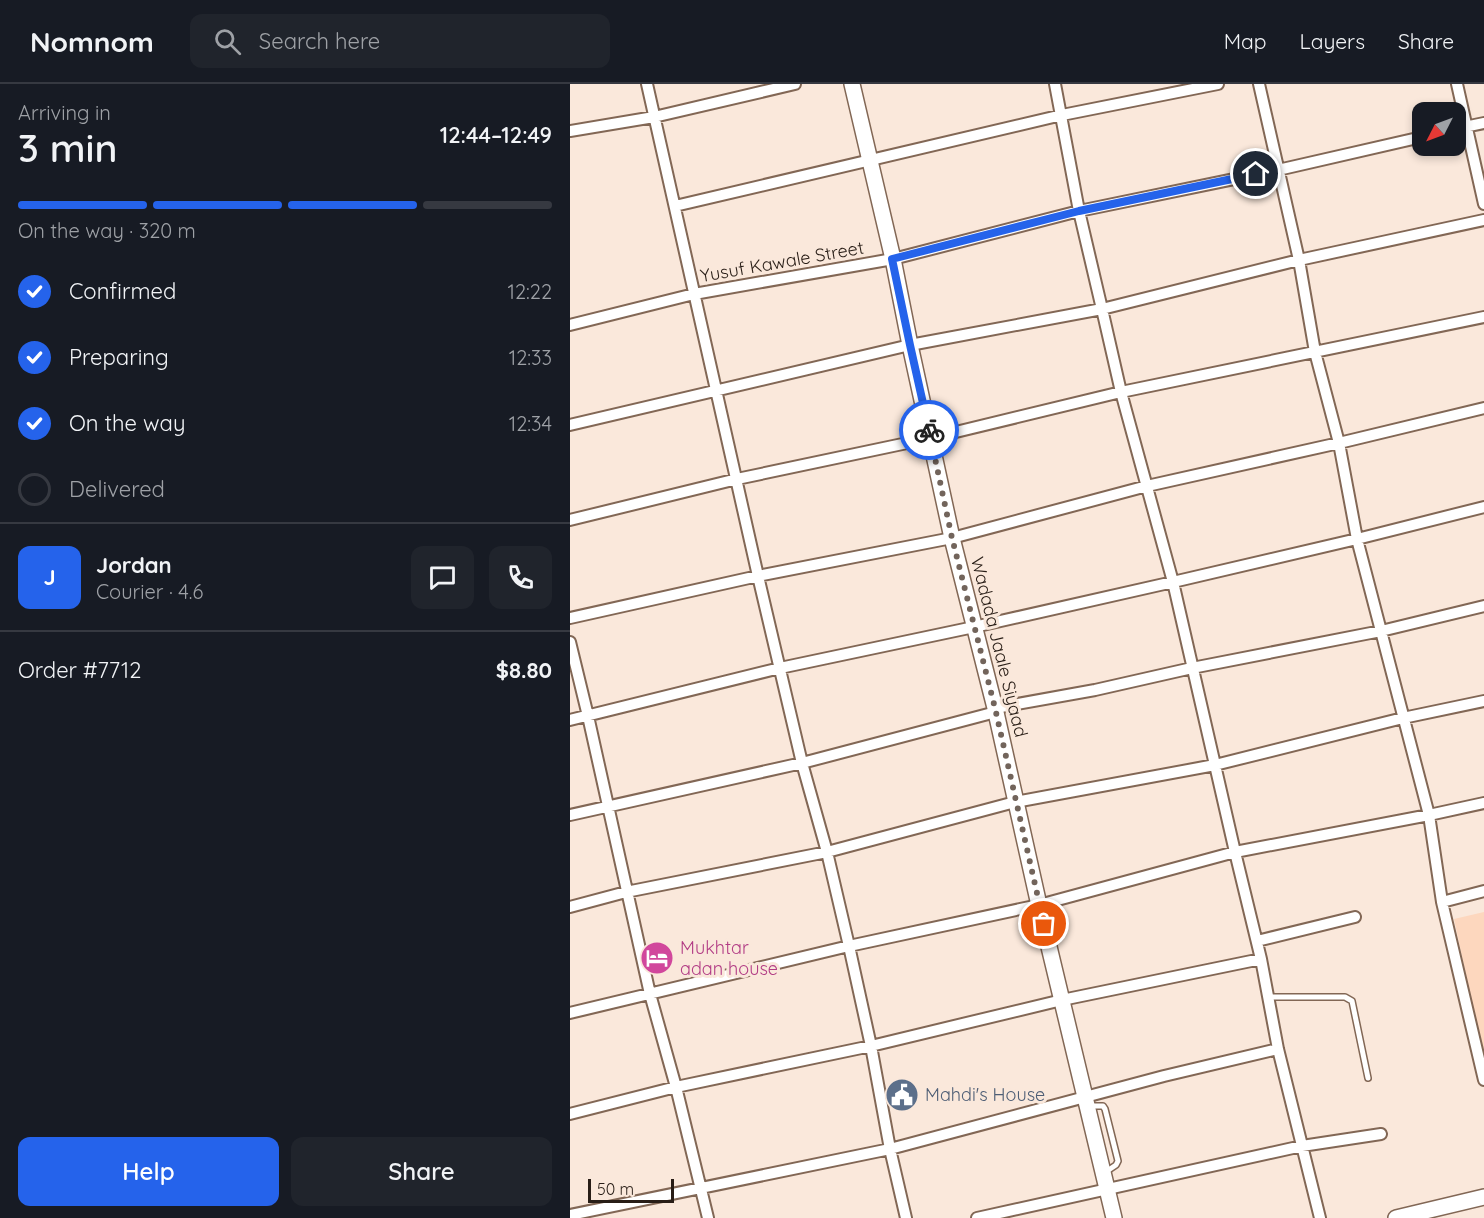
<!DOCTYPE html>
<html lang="en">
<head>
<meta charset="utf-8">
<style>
	body { margin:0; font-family:Quicksand,sans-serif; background:#20242c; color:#f1f3f6; height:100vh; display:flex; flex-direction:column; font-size:22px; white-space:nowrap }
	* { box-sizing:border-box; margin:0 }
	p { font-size:20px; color:#9ea1a6 }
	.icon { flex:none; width:33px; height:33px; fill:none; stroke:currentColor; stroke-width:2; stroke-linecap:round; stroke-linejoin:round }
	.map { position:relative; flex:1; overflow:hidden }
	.side { display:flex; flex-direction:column; background:#171b24; width:570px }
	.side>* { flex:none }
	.needle { width:39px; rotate:228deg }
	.buttons { position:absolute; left:842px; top:18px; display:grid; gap:12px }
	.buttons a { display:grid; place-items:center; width:54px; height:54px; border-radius:12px; background:#171b24; box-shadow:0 3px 9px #0003; font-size:30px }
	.scale { position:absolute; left:18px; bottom:15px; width:86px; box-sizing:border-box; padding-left:6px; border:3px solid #281d16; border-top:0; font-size:16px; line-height:21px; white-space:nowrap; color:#281d16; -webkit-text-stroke:4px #fae8db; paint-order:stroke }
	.pin { position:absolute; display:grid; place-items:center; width:51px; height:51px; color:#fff; margin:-26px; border:3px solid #fff; border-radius:50%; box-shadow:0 2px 6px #0007 }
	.courier { position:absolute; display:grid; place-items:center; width:60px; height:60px; margin:-30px; border:4px solid #2563eb; border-radius:50%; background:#fff; color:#222; box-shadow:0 2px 8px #0007 }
	.overview em { font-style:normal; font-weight:600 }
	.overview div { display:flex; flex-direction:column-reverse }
	.overview { display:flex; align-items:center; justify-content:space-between; height:102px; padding:0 18px }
	h1 { font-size:39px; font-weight:600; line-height:45px }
	.bar { display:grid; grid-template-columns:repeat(4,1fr); gap:9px 6px; align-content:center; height:72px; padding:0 18px }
	.bar i { height:8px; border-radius:4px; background:#363941 }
	.bar .current { background:#2563eb }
	.bar p { grid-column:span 4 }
	.line { display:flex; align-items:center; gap:15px; padding:0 18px; border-top:2px solid #363941 }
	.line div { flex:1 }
	.round { display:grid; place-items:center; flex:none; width:63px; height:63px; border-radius:12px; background:#20242c }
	ol { padding:0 18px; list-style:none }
	li { display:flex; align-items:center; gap:18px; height:66px }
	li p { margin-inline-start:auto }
	li .icon { padding:6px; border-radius:50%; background:#2563eb; color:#fff; stroke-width:4 }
	li:last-child { color:#9ea1a6 }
	li i { width:33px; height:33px; border:3px solid #363941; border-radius:50% }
	.action { display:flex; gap:12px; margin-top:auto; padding:12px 18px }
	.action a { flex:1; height:69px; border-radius:12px; background:#2563eb; color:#fff; font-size:24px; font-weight:600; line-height:69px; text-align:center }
	.action a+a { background:#20242c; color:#f1f3f6 }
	header { display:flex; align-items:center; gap:36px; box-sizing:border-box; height:84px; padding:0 30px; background:#171b24; border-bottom:2px solid #363941 }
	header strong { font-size:28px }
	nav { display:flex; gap:33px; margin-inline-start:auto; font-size:21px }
	.search { width:420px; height:54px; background:#20242c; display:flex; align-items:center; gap:15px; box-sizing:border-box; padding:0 21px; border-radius:12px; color:#9ea1a6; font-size:22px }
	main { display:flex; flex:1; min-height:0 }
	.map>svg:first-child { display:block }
	.built { fill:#fdd7be }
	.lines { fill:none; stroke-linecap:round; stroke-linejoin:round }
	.lane-casing { stroke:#826755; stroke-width:8 }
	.street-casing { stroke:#826755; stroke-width:14 }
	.secondary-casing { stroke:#826755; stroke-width:18 }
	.lane { stroke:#fff; stroke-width:5 }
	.street { stroke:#fff; stroke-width:10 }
	.secondary { stroke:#fff; stroke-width:15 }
	.done { stroke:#72645b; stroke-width:6; stroke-dasharray:0 10.8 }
	.route { stroke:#2563eb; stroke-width:8 }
	.labels { text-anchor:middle; stroke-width:6; stroke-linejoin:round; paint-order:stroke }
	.street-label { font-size:18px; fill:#281d16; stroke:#fae8db }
	.hotel-label { font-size:18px; fill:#b23c85; stroke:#fae8db; text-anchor:start }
	.service-label { font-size:18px; fill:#4e5e75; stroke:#fae8db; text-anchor:start }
</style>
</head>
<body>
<header>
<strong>Nomnom</strong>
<div class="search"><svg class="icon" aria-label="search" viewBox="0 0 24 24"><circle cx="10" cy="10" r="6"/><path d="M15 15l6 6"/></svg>Search here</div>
<nav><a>Map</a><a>Layers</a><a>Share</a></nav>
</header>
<main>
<section class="side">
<div class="overview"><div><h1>3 min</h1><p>Arriving in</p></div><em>12:44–12:49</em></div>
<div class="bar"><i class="current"></i><i class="current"></i><i class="current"></i><i></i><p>On the way · 320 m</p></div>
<ol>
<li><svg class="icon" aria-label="check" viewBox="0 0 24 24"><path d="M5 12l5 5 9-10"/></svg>Confirmed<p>12:22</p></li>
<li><svg class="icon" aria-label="check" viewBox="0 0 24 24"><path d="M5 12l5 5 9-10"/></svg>Preparing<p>12:33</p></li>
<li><svg class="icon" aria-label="check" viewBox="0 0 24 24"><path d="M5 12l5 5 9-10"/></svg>On the way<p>12:34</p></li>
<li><i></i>Delivered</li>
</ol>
<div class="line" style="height:108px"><b class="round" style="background:#2563eb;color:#fff">J</b><div><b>Jordan</b><p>Courier · 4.6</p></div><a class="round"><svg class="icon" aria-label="chat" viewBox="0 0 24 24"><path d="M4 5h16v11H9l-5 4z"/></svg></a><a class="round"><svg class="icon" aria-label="phone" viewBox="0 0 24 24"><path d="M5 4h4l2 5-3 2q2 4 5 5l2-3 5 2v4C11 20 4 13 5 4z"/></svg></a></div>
<div class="line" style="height:78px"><div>Order #7712</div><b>$8.80</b></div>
<div class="action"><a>Help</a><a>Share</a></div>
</section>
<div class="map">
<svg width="914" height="1134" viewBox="0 0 914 1134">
	<rect width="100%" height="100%" fill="#fae8db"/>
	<!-- built -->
	<path class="built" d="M914,828V976L884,835Z"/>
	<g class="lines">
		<!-- lane casing -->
		<g class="lane-casing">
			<path id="lane" d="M698,913H775L782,917L798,994
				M519,1022H533L535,1025L548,1077L546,1081L534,1089"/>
		</g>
		<!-- street casing -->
		<g class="street-casing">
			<path id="street" d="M77,0L188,492L232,679L257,768L279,862L301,962L320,1065L336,1134
				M485,0L509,127L532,225L551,308L603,498L665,768L691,875L708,965L750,1134
				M689,0L729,176L745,268L769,359L787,455L859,731L872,818L914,996
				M887,0L914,120
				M885,45L914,39
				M0,47L84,33L225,0
				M105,122L492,31L648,0
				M0,241L124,210L323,175L509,127L708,86L852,53
				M0,341L340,261L532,225L729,176L914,136
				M0,436L167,395L361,354L551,308L914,233
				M0,534L188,492L382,454L577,402L769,359L914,324
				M0,558L18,632L80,910L106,1003L138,1134
				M0,636L210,584L404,543L603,498L787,455L914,423
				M0,731L232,679L422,629L425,624L525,606L622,584L811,547L914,522
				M872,818L914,807
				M0,823L56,808L257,768L445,718L645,681L833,634L914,617
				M687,857L785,833
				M0,929L279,862L469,821L665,768L859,731L914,719
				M0,1030L106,1003L301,962L492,916L691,875
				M0,1131L320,1065L594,992L708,965
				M407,1134L732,1062L811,1050"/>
		</g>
		<!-- secondary casing -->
		<g class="secondary-casing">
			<path id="secondary" d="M282,0L323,175L340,261L382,454L425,624L469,821L544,1134
				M826,1134L914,1113"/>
		</g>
		<!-- lane -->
		<use href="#lane" class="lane"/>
		<!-- street -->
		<use href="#street" class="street"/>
		<!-- secondary -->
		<use href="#secondary" class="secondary"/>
	</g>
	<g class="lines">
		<!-- done -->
		<path class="done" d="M359,346L382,454L425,624L474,840"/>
		<!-- route -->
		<path class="route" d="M359,346L340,261L322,175L509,127L686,90"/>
	</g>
	<!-- icons -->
	<defs>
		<g id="hotel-disc" transform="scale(1.725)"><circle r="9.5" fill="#d1479c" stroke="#fae8db"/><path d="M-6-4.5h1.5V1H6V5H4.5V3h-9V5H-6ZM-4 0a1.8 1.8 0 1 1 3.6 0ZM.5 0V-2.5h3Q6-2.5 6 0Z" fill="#fff"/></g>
		<g id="civic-disc" transform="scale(1.725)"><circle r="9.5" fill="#5c6f8a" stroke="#fae8db"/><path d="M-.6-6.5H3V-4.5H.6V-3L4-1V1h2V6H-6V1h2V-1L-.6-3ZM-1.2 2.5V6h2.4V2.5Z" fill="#fff"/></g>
	</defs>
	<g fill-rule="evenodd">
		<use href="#hotel-disc" x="87" y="874"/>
		<use href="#civic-disc" x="332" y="1011"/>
	</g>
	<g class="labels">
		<!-- street labels -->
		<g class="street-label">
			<text transform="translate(212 178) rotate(-10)" y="6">Yusuf Kawale Street</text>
			<text transform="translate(429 563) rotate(76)" y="6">Wadada Jaale Siyaad</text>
		</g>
		<!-- hotel labels -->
		<g class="hotel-label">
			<text x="110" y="870">Mukhtar<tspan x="110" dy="21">adan house</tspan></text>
		</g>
		<!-- service labels -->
		<g class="service-label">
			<text x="355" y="1017">Mahdi's House</text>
		</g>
	</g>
</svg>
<div class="buttons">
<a><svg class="needle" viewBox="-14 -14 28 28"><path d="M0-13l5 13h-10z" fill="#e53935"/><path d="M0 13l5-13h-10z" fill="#9ea1a6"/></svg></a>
</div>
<div class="scale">50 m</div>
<div class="pin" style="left:474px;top:840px;background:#ea580c"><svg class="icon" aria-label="bag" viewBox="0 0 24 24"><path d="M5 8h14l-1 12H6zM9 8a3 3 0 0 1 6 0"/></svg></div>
<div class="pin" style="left:686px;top:90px;background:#1f2937"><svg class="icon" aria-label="home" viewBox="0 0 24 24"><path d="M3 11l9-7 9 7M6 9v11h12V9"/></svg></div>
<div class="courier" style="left:359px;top:346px"><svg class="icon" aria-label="bike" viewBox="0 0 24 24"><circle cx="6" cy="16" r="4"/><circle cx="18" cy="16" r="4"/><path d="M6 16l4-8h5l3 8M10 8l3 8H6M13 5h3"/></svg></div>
</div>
</main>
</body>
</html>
